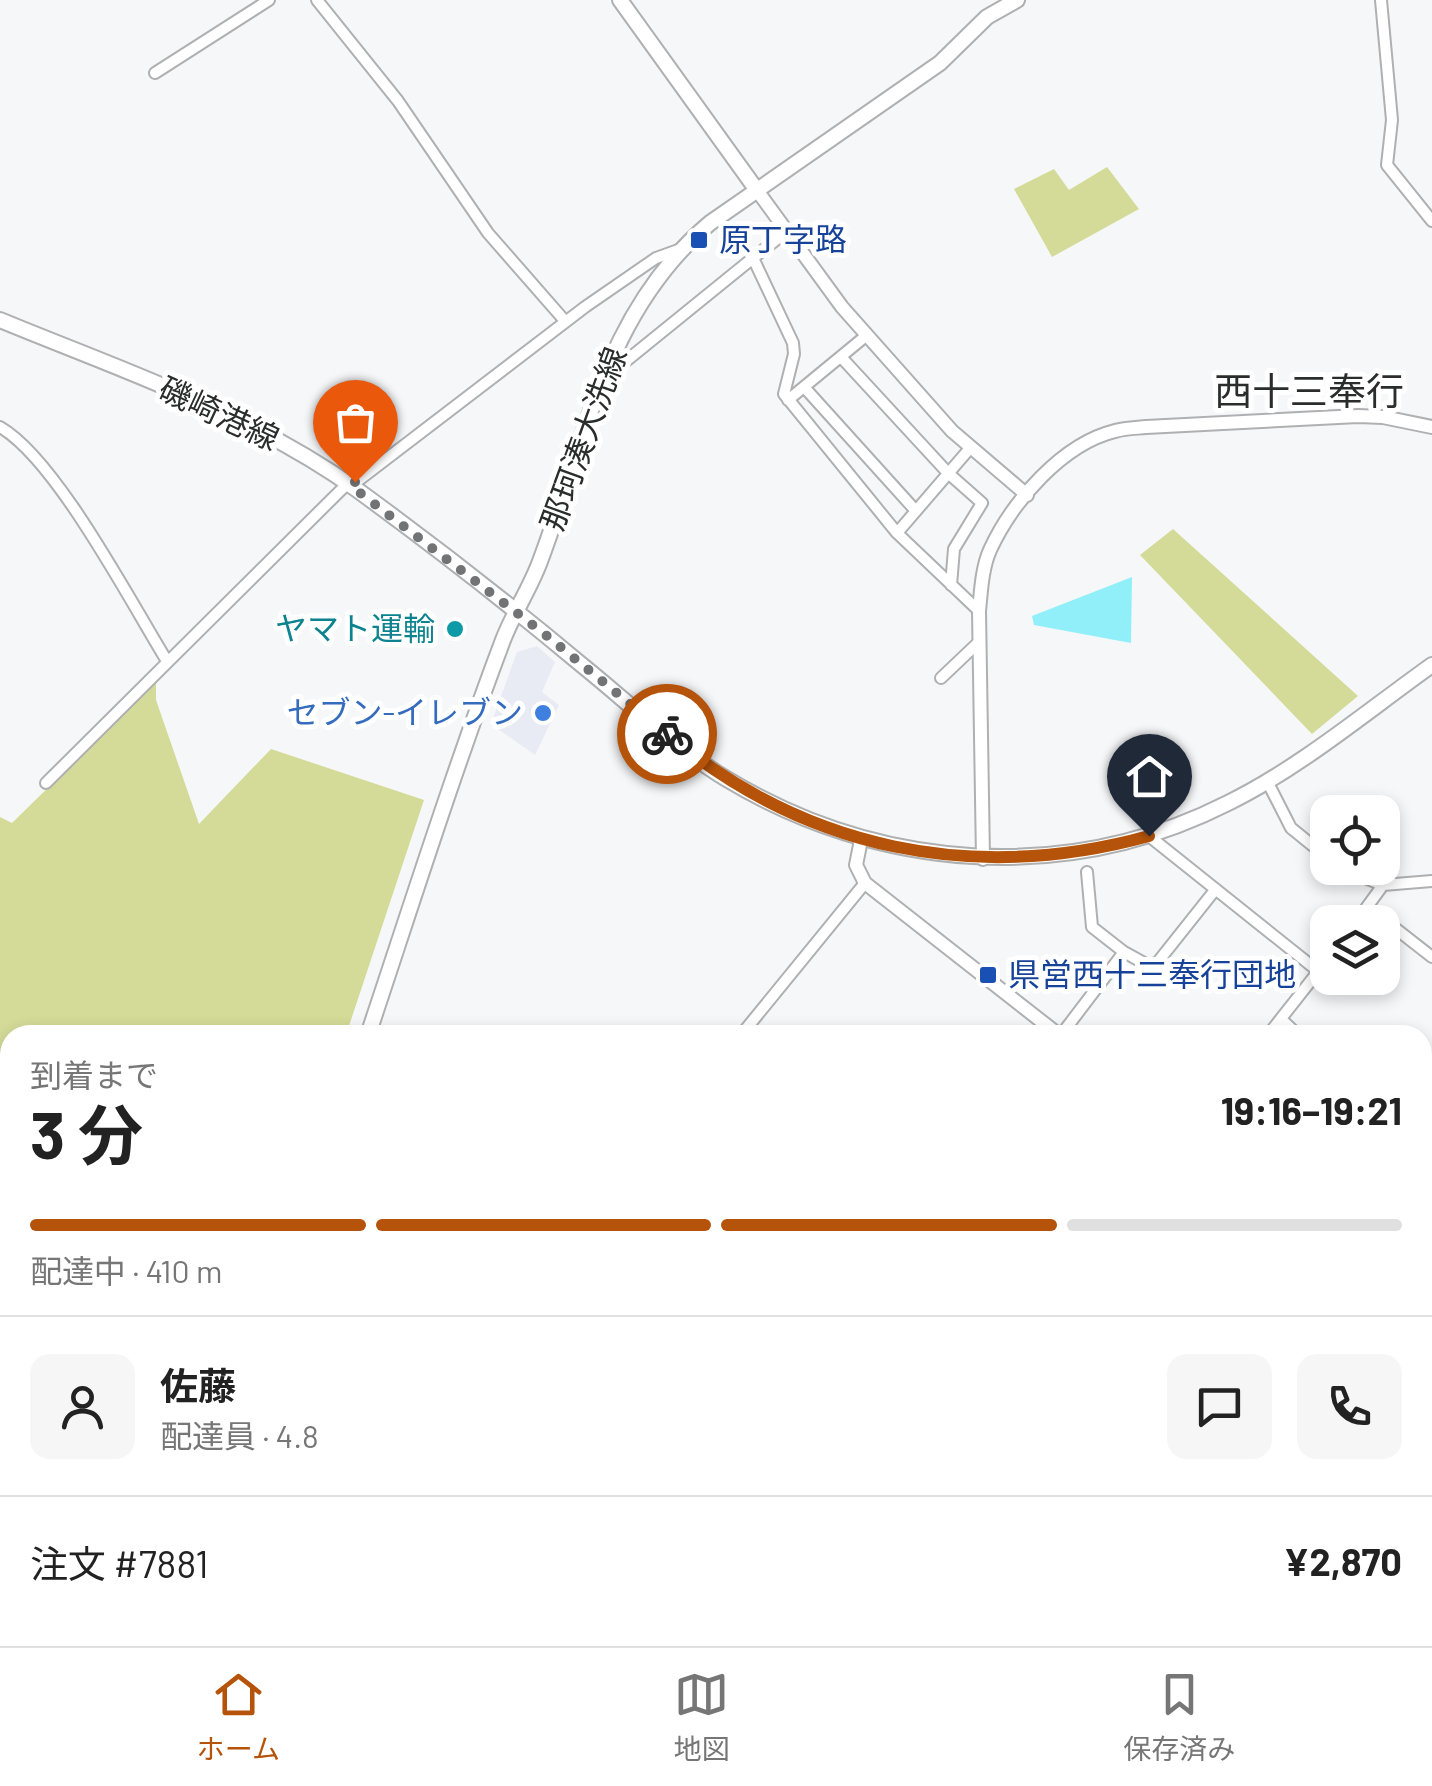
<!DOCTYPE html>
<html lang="ja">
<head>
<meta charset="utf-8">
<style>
	body { margin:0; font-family:Barlow,"Noto Sans JP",sans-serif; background:#f6f6f6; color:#222; height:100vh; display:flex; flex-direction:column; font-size:38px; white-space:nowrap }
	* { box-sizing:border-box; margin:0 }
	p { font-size:32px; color:#767676 }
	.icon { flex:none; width:55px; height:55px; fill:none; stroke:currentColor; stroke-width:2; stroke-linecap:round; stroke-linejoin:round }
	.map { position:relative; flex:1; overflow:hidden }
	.side { position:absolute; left:0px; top:1025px; width:1432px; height:622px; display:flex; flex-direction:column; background:#fff; border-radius:30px 30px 0 0; box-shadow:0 5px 15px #0003 }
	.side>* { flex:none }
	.fabs { position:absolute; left:1310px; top:795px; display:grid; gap:20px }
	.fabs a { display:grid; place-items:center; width:90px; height:90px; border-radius:20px; background:#fff; box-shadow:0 5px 15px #0003; font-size:50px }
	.pin { position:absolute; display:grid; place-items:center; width:85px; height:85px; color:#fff; margin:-102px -42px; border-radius:50% 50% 50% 0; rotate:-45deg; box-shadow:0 0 10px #0007 }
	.pin .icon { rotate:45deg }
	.courier { position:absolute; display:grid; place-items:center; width:100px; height:100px; margin:-50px; border:8px solid #b45309; border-radius:50%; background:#fff; color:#222; box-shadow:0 2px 12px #0007 }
	.head em { font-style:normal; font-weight:700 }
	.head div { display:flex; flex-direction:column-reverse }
	.head { display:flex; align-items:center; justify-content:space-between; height:170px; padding:0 30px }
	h1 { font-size:65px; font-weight:700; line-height:75px }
	.bar { display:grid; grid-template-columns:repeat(4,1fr); gap:15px 10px; align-content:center; height:120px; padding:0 30px }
	.bar i { height:12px; border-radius:8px; background:#e0e0e0 }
	.bar .selected { background:#b45309 }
	.bar p { grid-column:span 4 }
	.line { display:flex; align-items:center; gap:25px; padding:0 30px; border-top:2px solid #e0e0e0 }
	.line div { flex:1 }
	.round { display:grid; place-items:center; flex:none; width:105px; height:105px; border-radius:20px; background:#f6f6f6 }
	.dock { display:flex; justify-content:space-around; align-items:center; height:140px; border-top:2px solid #e0e0e0; background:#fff; font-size:28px; color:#767676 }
	.dock a { display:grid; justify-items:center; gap:5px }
	.dock .selected { color:#b45309 }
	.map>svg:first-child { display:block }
	.built { fill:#e8ebf4 }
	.green { fill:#d4db98 }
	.water { fill:#91effa }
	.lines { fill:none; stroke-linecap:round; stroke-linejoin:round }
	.minor-casing { stroke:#afb0b2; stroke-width:14 }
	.tertiary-casing { stroke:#afb0b2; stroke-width:16 }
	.secondary-casing { stroke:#afb0b2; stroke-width:18 }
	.minor { stroke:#fff; stroke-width:10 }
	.tertiary { stroke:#fff; stroke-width:12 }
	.secondary { stroke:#fff; stroke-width:14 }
	.done { stroke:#727374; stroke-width:10; stroke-dasharray:0 18 }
	.route { stroke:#b45309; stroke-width:12 }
	.transit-dot { fill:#1a4fb4; stroke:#fff; stroke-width:4 }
	.culture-dot { fill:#0f9aa8; stroke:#fff; stroke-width:4 }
	.shop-dot { fill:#3f7fe0; stroke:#fff; stroke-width:4 }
	.labels { text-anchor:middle; stroke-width:10; stroke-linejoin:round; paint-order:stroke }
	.transit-label { font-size:32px; fill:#164399; stroke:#fff; text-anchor:start }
	.street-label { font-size:32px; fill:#2b2c2c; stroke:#fff }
	.culture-label { font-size:32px; fill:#0d838f; stroke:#fff; text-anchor:end }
	.shop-label { font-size:32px; fill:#366cbe; stroke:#fff; text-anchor:end }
	.quarter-label { font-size:38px; fill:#2b2c2c; stroke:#fff }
</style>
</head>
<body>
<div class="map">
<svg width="1432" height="1646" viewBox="0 0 1432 1646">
	<rect width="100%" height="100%" fill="#f6f7f9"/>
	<!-- built -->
	<path class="built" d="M537,646L555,662L542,692L559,705L535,755L491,724L517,652Z"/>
	<!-- green -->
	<path class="green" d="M1107,167L1139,209L1052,257L1014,189L1054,169L1069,190Z
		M1173,529L1358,696L1312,734L1140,555Z
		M156,682V700L199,824L271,749L424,800L346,1035H10V1110L0,1103V817L12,823Z"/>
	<!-- water -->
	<path class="water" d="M1132,577L1131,643L1034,625L1032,616Z"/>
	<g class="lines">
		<!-- minor casing -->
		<g class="minor-casing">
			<path id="minor" d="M317,0L398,101L488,233L565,321
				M1381,0L1392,120L1387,165L1432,221
				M155,73L269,0
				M786,232L753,258L793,343L794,354L784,394L897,533L979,611
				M841,357L948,473L982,503L954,549L951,585
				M605,383L626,361L753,258
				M804,387L916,511
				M788,400L867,335
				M0,427C56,459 130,601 167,661
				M351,486L585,307L656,258L681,249
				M897,533L971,447
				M941,678L980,641
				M1267,781L1291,828L1328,858
				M46,783L347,484
				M1149,836L1318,971
				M1339,868L1383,885
				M1087,872L1092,927L1124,952
				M1368,907L1432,957
				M1356,922L1383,885L1432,881
				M1281,1019L1298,1035
				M741,1035L865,883
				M1061,1035L1124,952L1153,968L1215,890
				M1268,1035L1328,959
				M1422,1130L1432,1115
				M1422,1156L1432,1166
				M1422,1454L1432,1443
				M1422,1629L1432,1636
				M272,1638L285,1646
				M1284,1646L1293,1638"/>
		</g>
		<!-- tertiary casing -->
		<g class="tertiary-casing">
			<path id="tertiary" d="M756,189L842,307L952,431L1027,495
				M861,840L856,865L865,883L1059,1035
				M983,859L979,611C981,591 982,568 990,550C1012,502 1062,444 1115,431C1125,428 1136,428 1146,427L1358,416L1383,417L1432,427
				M0,1103L10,1110
				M1422,1330L1432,1338
				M0,1333L10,1305"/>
		</g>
		<!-- secondary casing -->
		<g class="secondary-casing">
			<path id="secondary" d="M620,0L756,189
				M0,320C121,370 248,412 356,489C433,545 510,605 583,666C629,703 674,747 725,778C878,871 1066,885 1228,803C1301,767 1366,712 1432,665
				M368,1035C412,903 454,770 503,640C513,614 529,590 539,564C586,441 604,312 710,223L940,63L987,17L1017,0
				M163,1646L166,1638"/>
		</g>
		<!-- minor -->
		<use href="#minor" class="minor"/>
		<!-- tertiary -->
		<use href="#tertiary" class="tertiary"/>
		<!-- secondary -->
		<use href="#secondary" class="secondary"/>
	</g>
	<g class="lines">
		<!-- done -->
		<path class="done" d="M355,482L351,486L547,636L667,734"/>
		<!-- route -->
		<path class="route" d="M667,734C806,850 974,884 1149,836"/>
	</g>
	<!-- markers -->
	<g class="transit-dot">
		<rect x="689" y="230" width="20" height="20" rx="5"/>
		<rect x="978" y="965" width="20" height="20" rx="5"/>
	</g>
	<circle class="culture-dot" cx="455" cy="629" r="10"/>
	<circle class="shop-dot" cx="543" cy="713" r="10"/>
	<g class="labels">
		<!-- transit labels -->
		<g class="transit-label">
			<text x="719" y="251">原丁字路</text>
			<text x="1008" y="986">県営西十三奉行団地</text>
		</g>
		<!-- street labels -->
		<g class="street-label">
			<text transform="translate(219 414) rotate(25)" y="11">磯崎港線</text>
			<text transform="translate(584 439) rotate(-70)" y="11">那珂湊大洗線</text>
		</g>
		<!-- culture labels -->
		<g class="culture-label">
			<text x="435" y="640">ヤマト運輸</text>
		</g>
		<!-- shop labels -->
		<g class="shop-label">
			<text x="523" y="724">セブン-イレブン</text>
		</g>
		<!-- quarter labels -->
		<g class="quarter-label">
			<text x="1309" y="405">西十三奉行</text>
		</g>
	</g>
</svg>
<div class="fabs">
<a><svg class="icon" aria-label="locate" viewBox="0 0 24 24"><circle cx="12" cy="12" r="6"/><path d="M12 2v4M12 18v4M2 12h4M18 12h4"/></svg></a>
<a><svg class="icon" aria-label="layers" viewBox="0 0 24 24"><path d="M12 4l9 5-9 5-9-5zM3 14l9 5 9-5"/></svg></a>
</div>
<div class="pin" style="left:355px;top:482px;background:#ea580c"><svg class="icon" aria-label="bag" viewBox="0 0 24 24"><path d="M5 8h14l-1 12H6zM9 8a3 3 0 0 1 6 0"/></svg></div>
<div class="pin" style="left:1149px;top:836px;background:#1f2937"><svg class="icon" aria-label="home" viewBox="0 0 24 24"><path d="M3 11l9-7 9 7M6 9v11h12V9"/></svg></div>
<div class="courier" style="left:667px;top:734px"><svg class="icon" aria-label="bike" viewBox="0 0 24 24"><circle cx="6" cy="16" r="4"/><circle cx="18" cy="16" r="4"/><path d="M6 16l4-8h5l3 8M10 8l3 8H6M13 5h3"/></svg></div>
<section class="side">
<div class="head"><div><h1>3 分</h1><p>到着まで</p></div><em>19:16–19:21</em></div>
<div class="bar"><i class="selected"></i><i class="selected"></i><i class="selected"></i><i></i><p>配達中 · 410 m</p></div>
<div class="line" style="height:180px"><a class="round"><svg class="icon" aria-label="person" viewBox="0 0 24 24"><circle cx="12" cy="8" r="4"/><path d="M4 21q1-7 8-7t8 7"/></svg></a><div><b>佐藤</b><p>配達員 · 4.8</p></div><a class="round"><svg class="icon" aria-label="chat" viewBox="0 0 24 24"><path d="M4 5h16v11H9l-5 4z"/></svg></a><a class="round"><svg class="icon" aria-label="phone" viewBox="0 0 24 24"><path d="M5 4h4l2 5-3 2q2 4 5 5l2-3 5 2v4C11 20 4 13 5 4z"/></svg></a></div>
<div class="line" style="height:130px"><div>注文 #7881</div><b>¥2,870</b></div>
</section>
</div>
<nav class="dock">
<a class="selected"><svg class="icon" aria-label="home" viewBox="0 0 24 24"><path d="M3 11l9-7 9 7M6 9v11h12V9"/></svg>ホーム</a>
<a><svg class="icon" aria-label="map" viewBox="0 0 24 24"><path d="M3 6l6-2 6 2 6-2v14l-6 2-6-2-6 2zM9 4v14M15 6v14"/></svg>地図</a>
<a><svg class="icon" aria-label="saved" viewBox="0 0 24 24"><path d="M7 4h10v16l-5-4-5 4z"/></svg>保存済み</a>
</nav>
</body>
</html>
